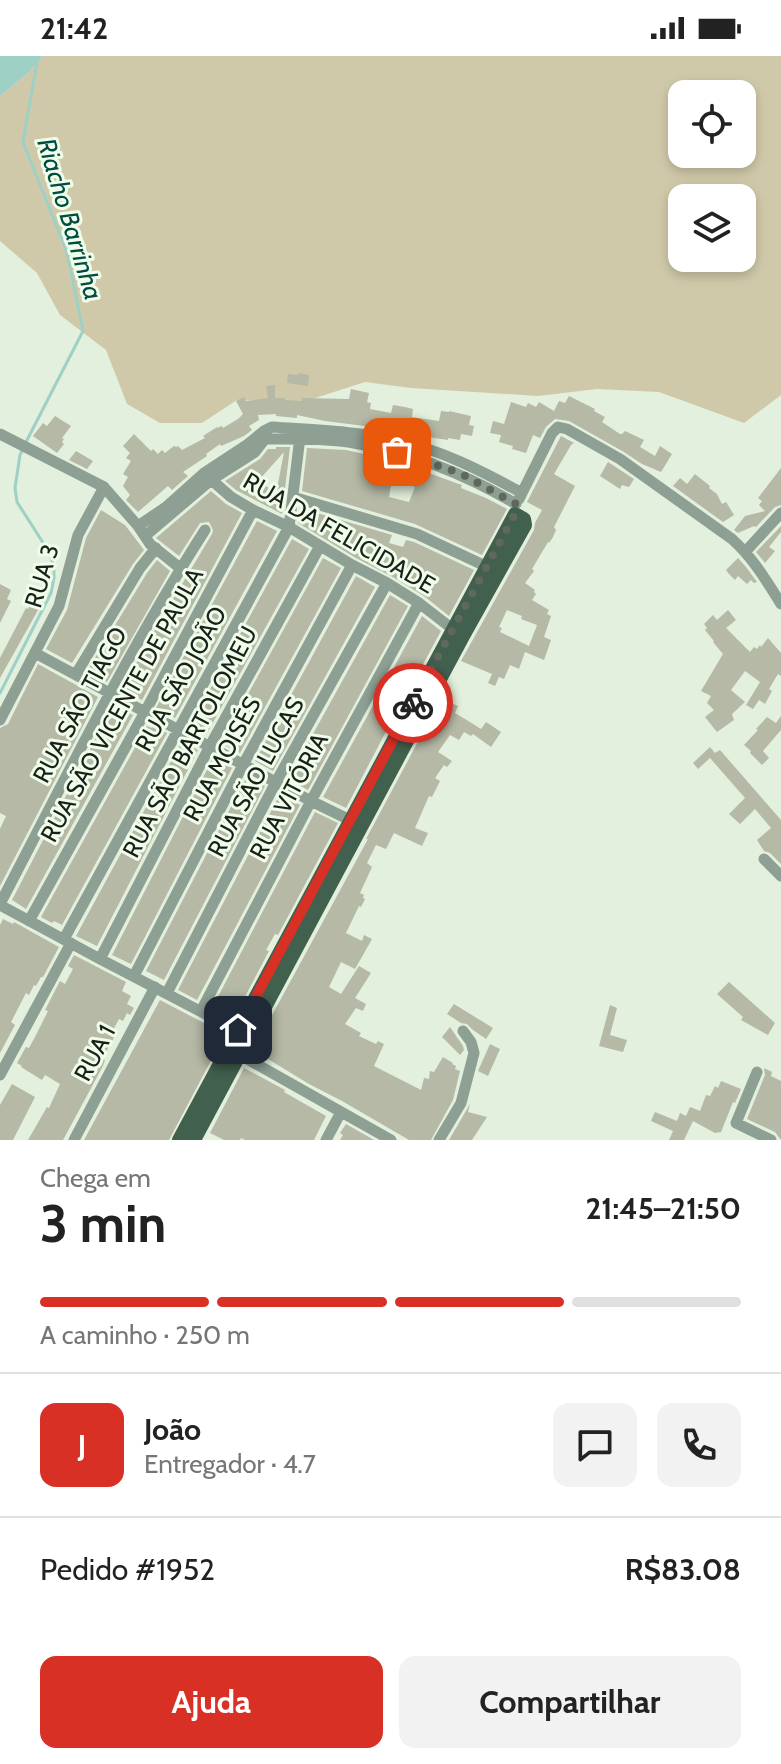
<!DOCTYPE html>
<html lang="pt">
<head>
<meta charset="utf-8">
<style>
	body { margin:0; font-family:Cabin,sans-serif; background:#f2f2f2; color:#222; height:100vh; display:flex; flex-direction:column; font-size:30px; white-space:nowrap }
	* { box-sizing:border-box; margin:0 }
	p { font-size:26px; color:#767676 }
	.icon { flex:none; width:44px; height:44px; fill:none; stroke:currentColor; stroke-width:2; stroke-linecap:round; stroke-linejoin:round }
	.map { position:relative; height:1084px; overflow:hidden }
	.sheet { display:flex; flex-direction:column; background:#fff; flex:1 }
	.sheet>* { flex:none }
	.fabs { position:absolute; left:668px; top:24px; display:grid; gap:16px }
	.fabs a { display:grid; place-items:center; width:88px; height:88px; border-radius:16px; background:#fff; box-shadow:0 4px 12px #0003; font-size:40px }
	.pin { position:absolute; display:grid; place-items:center; width:68px; height:68px; color:#fff; margin:-34px; border-radius:16px; box-shadow:0 4px 12px #0006 }
	.courier { position:absolute; display:grid; place-items:center; width:80px; height:80px; margin:-40px; border:6px solid #d93025; border-radius:50%; background:#fff; color:#222; box-shadow:0 2px 10px #0007 }
	.summary em { font-style:normal; font-weight:700 }
	.summary div { display:flex; flex-direction:column-reverse }
	.summary { display:flex; align-items:center; justify-content:space-between; height:136px; padding:0 40px }
	h1 { font-size:52px; font-weight:700; line-height:60px }
	.bar { display:grid; grid-template-columns:repeat(4,1fr); gap:12px 8px; align-content:center; height:96px; padding:0 40px }
	.bar i { height:10px; border-radius:6px; background:#e0e0e0 }
	.bar .selected { background:#d93025 }
	.bar p { grid-column:span 4 }
	.line { display:flex; align-items:center; gap:20px; padding:0 40px; border-top:2px solid #e0e0e0 }
	.line div { flex:1 }
	.round { display:grid; place-items:center; flex:none; width:84px; height:84px; border-radius:16px; background:#f2f2f2 }
	.action { display:flex; gap:16px; margin-top:auto; padding:16px 40px }
	.action a { flex:1; height:92px; border-radius:16px; background:#d93025; color:#fff; font-size:32px; font-weight:700; line-height:92px; text-align:center }
	.action a+a { background:#f2f2f2; color:#222 }
	.status { display:flex; justify-content:space-between; align-items:center; height:56px; padding:0 40px; background:#fff; direction:ltr }
	.status svg { height:22px; fill:currentColor }
	.map>svg:first-child { display:block }
	.green { fill:#d0c9a9; fill-rule:evenodd }
	.water { fill:#9ed0c5 }
	.lines { fill:none; stroke-linecap:round; stroke-linejoin:round }
	.stream { stroke:#9ed0c5; stroke-width:3 }
	.building { fill:#b5b9a5; fill-rule:evenodd }
	.minor { stroke:#8e9f94; stroke-width:11 }
	.major { stroke:#42604e; stroke-width:14 }
	.done { stroke:#60685e; stroke-width:8; stroke-dasharray:0 14.4 }
	.route { stroke:#d93025; stroke-width:10 }
	.labels { text-anchor:middle; stroke-width:6; stroke-linejoin:round; paint-order:stroke }
	.street-label { font-size:24px; fill:#1a1f19; stroke:#effdea }
	.water-label { font-size:26px; font-style:italic; fill:#004c41; stroke:#effdea }
</style>
</head>
<body>
<div class="status"><b>21:42</b><svg viewBox="0 0 49 12"><path d="M0 12V9h3v3zM5 12V6h3v6zM10 12V3h3v9zM15 12V0h3v12zM26 1h20v11H26zM47 4h2v5h-2z"/></svg></div>
<div class="map">
<svg width="781" height="1084" viewBox="0 0 781 1084">
	<rect width="100%" height="100%" fill="#e2f0dd"/>
	<!-- green -->
	<path class="green" d="M43,0H781V339L744,367L659,336L597,333L538,340L411,332L365,326L303,346L237,344L202,367H160L127,348L106,294L60,259L37,217L0,185V40L27,18ZM682,38H742V98H682ZM682,142H742V202H682Z"/>
	<!-- water -->
	<path class="water" d="M0,0H43L27,18L0,40Z"/>
	<g class="lines">
		<!-- stream -->
		<path class="stream" d="M26,386L83,275L67,196L23,86L37,6L34,0
			M0,637L51,537L54,522V510L49,496L17,446L15,432L20,399L23,393"/>
	</g>
	<!-- building -->
	<path class="building" d="M298,317L309,319L308,330L287,327L288,318L298,319Z
		M275,329V342H285V344L302,345V342L349,343L351,333L369,337L367,346L371,347L370,353L391,357L393,349L405,351L413,353L412,361L439,365L441,355L449,356V355L471,360L469,369L474,370L472,380L461,378L460,384L448,382V384L420,380V377L325,365L297,359V362L276,360V358L258,359L259,364L249,370L252,374L244,380L221,390L220,388L206,398L207,400L183,416L188,420L172,434L168,430L138,456L126,444L130,439L123,430L128,421L123,418L131,405L126,402L130,397L123,390L134,378L151,395L153,393L158,398L162,394L165,397L174,390L176,391L178,390L182,394L205,382L203,380L217,371V372L222,370L223,372L238,363L243,358L236,345L244,341L246,345L268,342L266,330Z
		M569,340L595,353L594,355L605,361L602,366L620,378H622L625,375L644,384L640,391L655,400L660,390L672,398L661,416L642,408L624,396L569,365L555,363L546,371L540,382L533,379L526,397L512,393L513,390L499,386L501,379L490,377L493,365L504,368L511,346L526,351L528,347L536,351L539,346L554,355L559,345L565,347Z
		M55,360L71,370L62,382L64,383L62,386L64,388L57,397L33,380L43,367L47,370Z
		M561,380L574,387L571,389L554,418L575,430L554,471L556,474L553,481L549,487L548,486L532,513L534,515L525,527L535,534L534,536L536,538L532,544L549,554L547,558L551,560L544,581L551,584L544,604L525,596L519,613L510,609L504,623L499,621L495,630L488,627L492,618L461,605L534,474L535,467L542,454L527,446ZM507,554L522,560L521,563L537,569L529,590L500,576L502,572L499,571Z
		M276,391H290L282,458L236,434L225,425L260,403L268,393H276ZM284,396L276,438L259,424Z
		M307,392L346,394L399,406L456,427L462,429L461,432L486,442L507,453L482,499L415,468L302,435ZM392,424L415,431L409,446L389,441Z
		M76,395L93,405L87,413L69,404Z
		M608,406L634,423L629,431L622,429L620,433L600,420Z
		M781,412V449L775,451L756,471L754,470L738,477L734,474L745,460L765,455L759,449L762,445L758,442Z
		M695,418L710,430L709,432L717,438L722,448L726,446L734,459L723,466L673,430L680,422L687,428Z
		M211,435L226,448L242,457L142,644L122,633L157,570L212,478L213,474L209,466L200,467L179,500L156,482Z
		M300,452L392,479L389,487L403,491L406,484L414,486L474,514L449,560L424,540L391,520L356,502L298,467Z
		M101,454L125,469L144,494L133,508L72,607L46,593L67,554L86,482Z
		M257,465L277,475L175,662L156,652Z
		M781,470V476L769,491L775,495L765,507L756,496Z
		M292,483L309,493L206,679L190,670Z
		M323,502L341,512L240,697L221,687Z
		M738,502L746,511L757,526L754,527L751,524L747,528L738,520L735,524L729,518L726,514Z
		M157,504L170,515L107,626L87,615L147,517Z
		M356,520L375,531L273,715L255,705Z
		M0,528L11,534L7,543L11,545L0,567Z
		M40,532L47,535L42,547L0,622V602L26,552L28,553L31,546L33,547Z
		M390,539L408,550L308,734L288,723Z
		M728,554L736,564L726,572L750,596L754,591L757,593L760,589L761,591L768,582L781,597V620L778,618L769,633L772,635L765,648L759,644L753,653L746,649L760,626L745,615L731,634L745,646L732,658L734,664L717,676L705,661L714,654L707,647L711,640L701,635L723,598L713,586L714,585L705,574L707,572L704,568L713,559L717,564Z
		M422,560L441,575L414,625L413,624L346,752L323,741Z
		M38,608L98,641L0,830V773L6,760L0,757V672L8,668Z
		M443,639L453,644L451,647L458,650L455,657L470,666L481,673L486,666L501,676L491,691L473,678L471,680L464,676L459,684L450,679L438,696L452,705L447,711L444,709L435,722L440,725L432,741L429,740L415,772L428,777L422,790L394,777L386,793L376,789L367,807L372,811L360,837L364,839L363,842L365,843L361,851L359,850L346,877L362,885L364,879L372,883L355,913L341,906L329,931L341,938L359,910L371,917L355,942L366,948L363,955L356,952L345,968L361,977L359,980L376,988L378,985L384,988L374,1010L421,1034L424,1022L429,1023L430,1015L434,1016L443,1001L453,1007L452,1008L456,1010L455,1013L460,1015L453,1044L431,1084H409L342,1045L309,1028L253,994L368,783H366L428,667H430L437,654L435,653Z
		M113,649L133,659L26,853L12,844Z
		M781,660V674L763,695L769,702L762,709L750,697L751,695L744,689L758,674L756,673L767,661L776,667Z
		M147,670L152,672L153,670L167,677L62,869L54,865L52,867L41,861Z
		M182,685L198,694L97,890L76,880Z
		M710,691L715,697L720,694L781,764V808L770,797L764,795L757,784L771,772L755,753L740,768L729,758L745,742L710,702L698,713L693,707Z
		M213,702L232,712L131,908L112,899Z
		M247,720L265,730L164,924L146,915Z
		M280,738L300,749L197,944L178,934Z
		M315,756L338,767L278,879L275,878L266,894L269,895L238,954L228,949L223,958L212,952Z
		M3,863L13,868L14,866L59,891L43,921H41L36,930L34,929L29,939L26,937L11,966L15,969L0,997V869Z
		M74,899L126,926L122,935L131,940L127,948L134,952L130,959L127,957L123,965L119,963L111,978L115,980L102,1003L105,1004L103,1010L63,1084H28L47,1051L49,1052L60,1028L45,1019L42,1024L21,1011L22,1010L17,1007L26,991L29,992L35,981L48,955L45,954L60,925L65,928L73,913L68,910Z
		M729,926L775,967L768,979L741,964L743,961L717,938Z
		M160,944L225,978L169,1084H84Z
		M454,948L493,972L486,983L473,974L467,968L461,967L447,958Z
		M610,949L617,952L610,979L627,984L623,996L599,990Z
		M450,971L463,990L464,994L460,999L442,981Z
		M490,988L500,993L488,1020L478,1015Z
		M244,1012L285,1034L284,1036L326,1060L314,1084H245L241,1082L240,1084H224L210,1077Z
		M764,1012L772,1016L771,1020L781,1025V1084L775,1076L747,1063L765,1019Z
		M721,1025L741,1033L735,1047L733,1046L721,1076L715,1077L693,1065L684,1084H669L673,1075L651,1065L655,1056L677,1065L680,1057L686,1060L690,1051L700,1055L706,1039L710,1040L715,1030L718,1032Z
		M12,1028L35,1041L13,1084H0V1049Z
		M470,1048L468,1056L487,1061L472,1084H449Z
		M346,1068L374,1084H340L343,1079L340,1077Z"/>
	<g class="lines">
		<!-- minor -->
		<path class="minor" d="M0,378L104,431L138,470L150,488L180,512
			M207,420L231,441L253,454L289,471L352,509L387,527L419,547L459,578
			M293,441L417,478L494,514
			M519,443L552,377L558,371L567,373L620,403L732,483C753,502 766,524 781,548
			M138,470L166,451L204,417L248,388L264,375L272,371C314,374 355,375 396,384C439,393 484,416 522,437
			M145,480L211,424L255,396L265,383C296,383 329,382 359,388C416,398 467,419 516,448
			M746,495L781,457
			M35,597L311,745L356,767
			M76,618L140,512L156,492
			M0,664L59,550L78,479L104,431
			M764,803L781,820
			M0,848C66,722 128,594 205,474
			M0,849L100,903L242,977
			M29,865L145,656L253,454
			M64,883L289,471L301,373
			M100,903L210,690L320,490
			M134,920L243,709L352,509
			M167,937L276,726L387,527
			M201,955L311,745L419,547
			M235,996L391,1084
			M757,1016L736,1067L771,1084
			M0,1019L71,887
			M74,1084L155,931
			M326,1084L341,1056
			M439,1084L461,1047L474,997L471,986L463,975"/>
		<!-- major -->
		<path class="major" d="M179,1084L515,458L524,463L525,469L463,580L194,1084"/>
	</g>
	<g class="lines">
		<!-- done -->
		<path class="done" d="M397,396L460,417L516,448L515,458L413,647"/>
		<!-- route -->
		<path class="route" d="M238,974L413,647"/>
	</g>
	<g class="labels">
		<!-- street labels -->
		<g class="street-label">
			<text transform="translate(339 477) rotate(30)" y="8">RUA DA FELICIDADE</text>
			<text transform="translate(42 520) rotate(-73)" y="8">RUA 3</text>
			<text transform="translate(181 623) rotate(-61)" y="8">RUA SÃO JOÃO</text>
			<text transform="translate(80 649) rotate(-62)" y="8">RUA SÃO TIAGO</text>
			<text transform="translate(122 649) rotate(-61)" y="8">RUA SÃO VICENTE DE PAULA</text>
			<text transform="translate(190 686) rotate(-62)" y="8">RUA SÃO BARTOLOMEU</text>
			<text transform="translate(222 703) rotate(-62)" y="8">RUA MOISÉS</text>
			<text transform="translate(256 721) rotate(-62)" y="8">RUA SÃO LUCAS</text>
			<text transform="translate(289 740) rotate(-62)" y="8">RUA VITÓRIA</text>
			<text transform="translate(95 997) rotate(-62)" y="8">RUA 1</text>
		</g>
		<!-- water labels -->
		<g class="water-label">
			<text transform="translate(70 163) rotate(73)" y="9">Riacho Barrinha</text>
		</g>
	</g>
</svg>
<div class="fabs">
<a><svg class="icon" aria-label="locate" viewBox="0 0 24 24"><circle cx="12" cy="12" r="6"/><path d="M12 2v4M12 18v4M2 12h4M18 12h4"/></svg></a>
<a><svg class="icon" aria-label="layers" viewBox="0 0 24 24"><path d="M12 4l9 5-9 5-9-5zM3 14l9 5 9-5"/></svg></a>
</div>
<div class="pin" style="left:397px;top:396px;background:#ea580c"><svg class="icon" aria-label="bag" viewBox="0 0 24 24"><path d="M5 8h14l-1 12H6zM9 8a3 3 0 0 1 6 0"/></svg></div>
<div class="pin" style="left:238px;top:974px;background:#1f2937"><svg class="icon" aria-label="home" viewBox="0 0 24 24"><path d="M3 11l9-7 9 7M6 9v11h12V9"/></svg></div>
<div class="courier" style="left:413px;top:647px"><svg class="icon" aria-label="bike" viewBox="0 0 24 24"><circle cx="6" cy="16" r="4"/><circle cx="18" cy="16" r="4"/><path d="M6 16l4-8h5l3 8M10 8l3 8H6M13 5h3"/></svg></div>
</div>
<section class="sheet">
<div class="summary"><div><h1>3 min</h1><p>Chega em</p></div><em>21:45–21:50</em></div>
<div class="bar"><i class="selected"></i><i class="selected"></i><i class="selected"></i><i></i><p>A caminho · 250 m</p></div>
<div class="line" style="height:144px"><b class="round" style="background:#d93025;color:#fff">J</b><div><b>João</b><p>Entregador · 4.7</p></div><a class="round"><svg class="icon" aria-label="chat" viewBox="0 0 24 24"><path d="M4 5h16v11H9l-5 4z"/></svg></a><a class="round"><svg class="icon" aria-label="phone" viewBox="0 0 24 24"><path d="M5 4h4l2 5-3 2q2 4 5 5l2-3 5 2v4C11 20 4 13 5 4z"/></svg></a></div>
<div class="line" style="height:104px"><div>Pedido #1952</div><b>R$83.08</b></div>
<div class="action"><a>Ajuda</a><a>Compartilhar</a></div>
</section>
</body>
</html>
